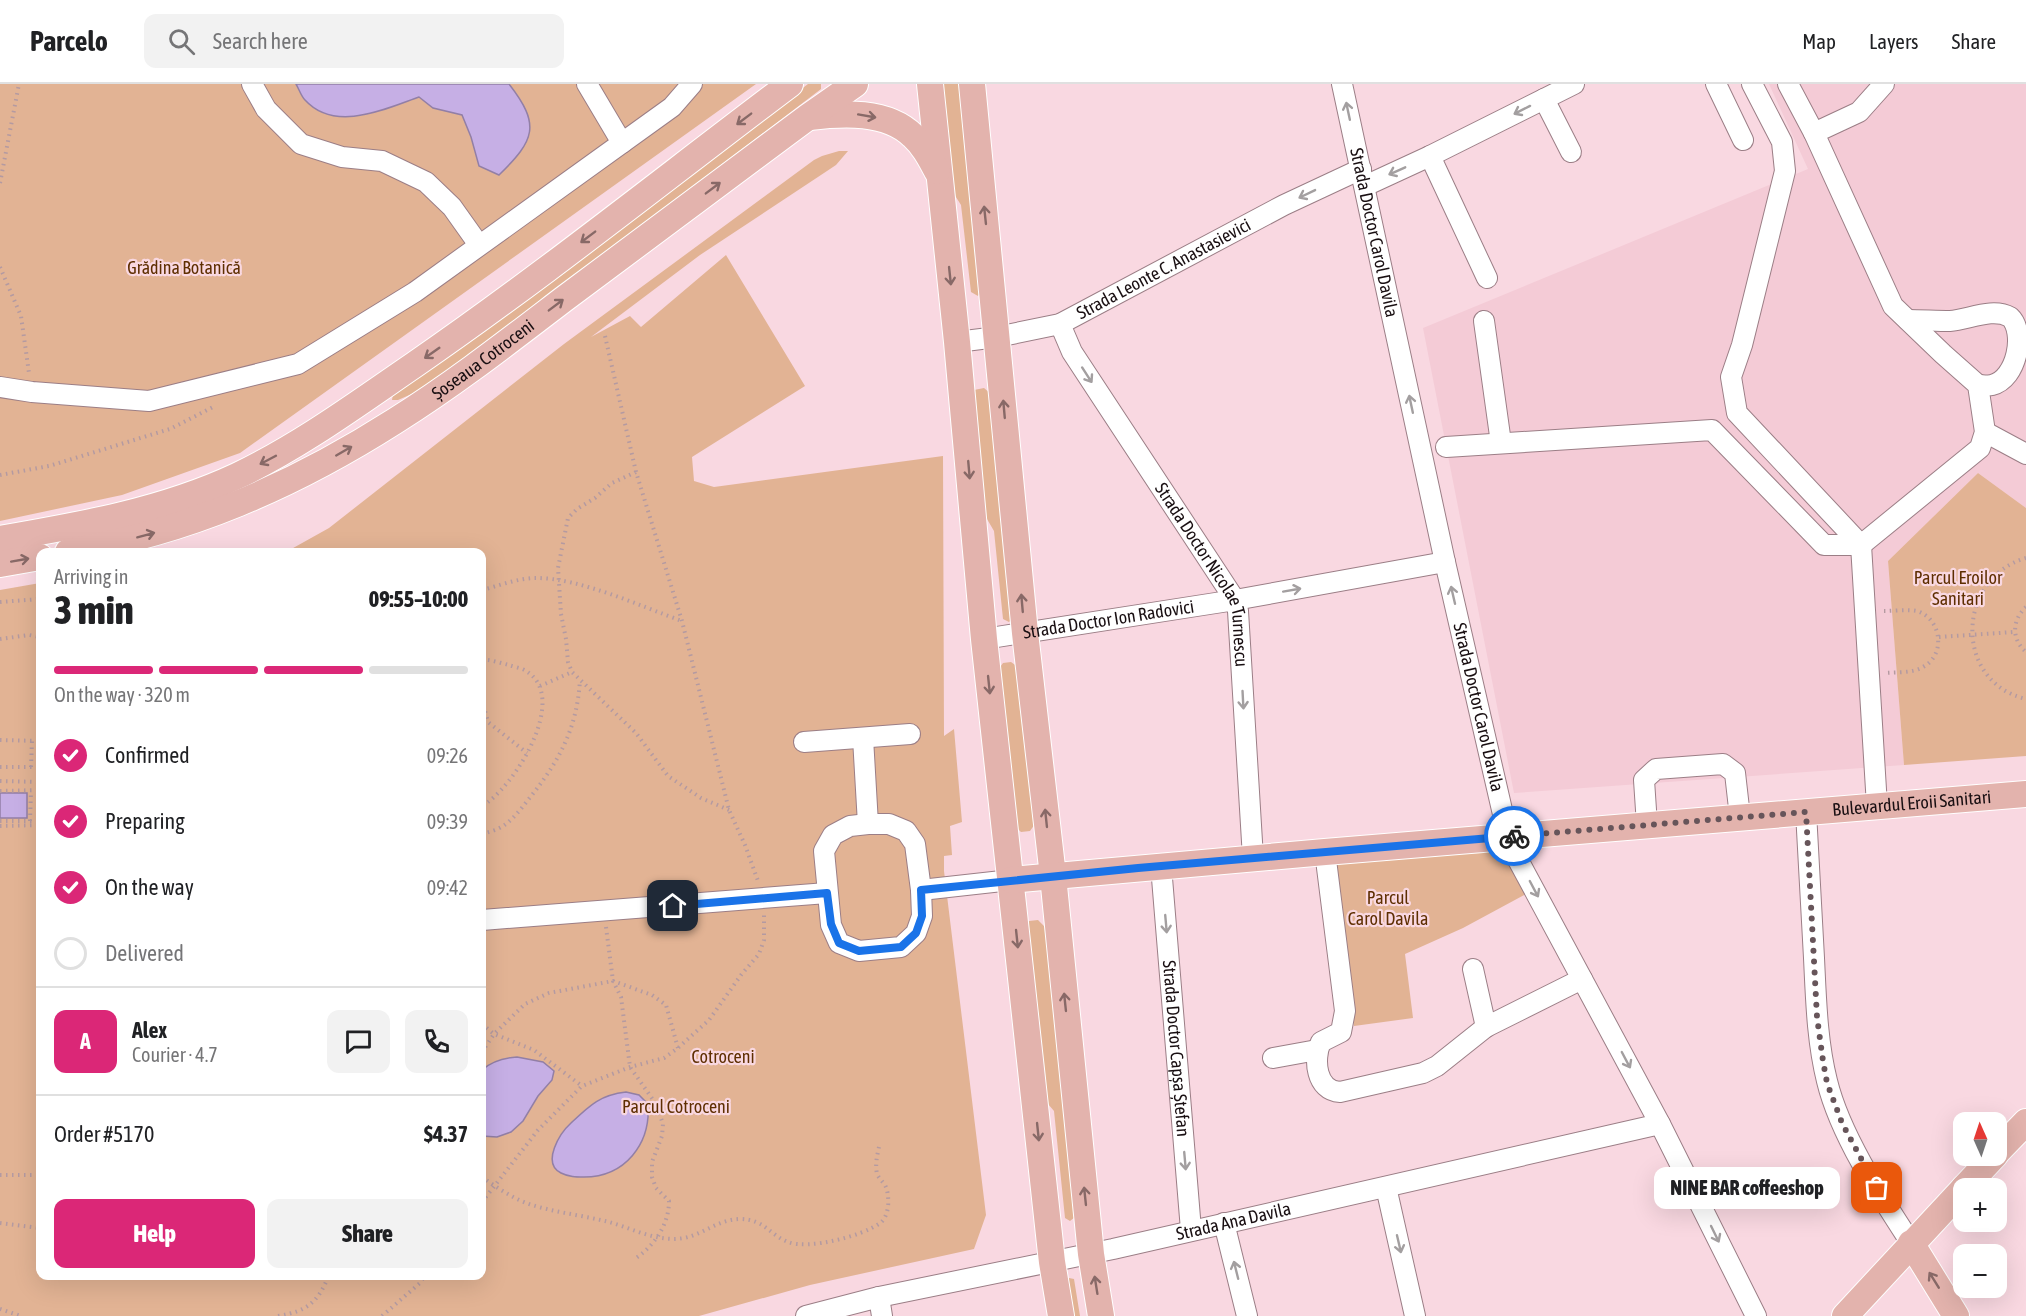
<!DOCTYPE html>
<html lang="en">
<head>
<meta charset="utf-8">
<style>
	body { margin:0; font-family:"Asap Condensed",sans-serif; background:#f2f2f2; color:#202124; height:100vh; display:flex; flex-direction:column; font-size:22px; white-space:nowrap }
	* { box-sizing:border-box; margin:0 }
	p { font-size:20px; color:#757577 }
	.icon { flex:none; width:33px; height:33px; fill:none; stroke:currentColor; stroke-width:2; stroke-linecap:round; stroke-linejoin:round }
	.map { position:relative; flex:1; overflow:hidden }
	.drawer { position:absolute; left:36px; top:464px; width:450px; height:732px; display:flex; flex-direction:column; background:#fff; border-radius:12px; box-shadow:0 6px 24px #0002 }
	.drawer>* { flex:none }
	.needle { width:39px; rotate:357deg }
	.buttons { position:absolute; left:1953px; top:1028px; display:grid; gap:12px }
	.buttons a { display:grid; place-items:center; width:54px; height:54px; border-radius:12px; background:#fff; box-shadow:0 6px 24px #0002; font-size:30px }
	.pin { position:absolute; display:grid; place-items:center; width:51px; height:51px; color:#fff; margin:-26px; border-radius:12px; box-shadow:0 3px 9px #0006 }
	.courier { position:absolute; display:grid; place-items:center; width:60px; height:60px; margin:-30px; border:4px solid #1a73e8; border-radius:50%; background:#fff; color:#222; box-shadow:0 2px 8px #0007 }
	.bubble { position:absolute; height:42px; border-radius:12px; background:#fff; box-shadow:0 6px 24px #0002; font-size:20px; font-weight:800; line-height:42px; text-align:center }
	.overview em { font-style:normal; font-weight:800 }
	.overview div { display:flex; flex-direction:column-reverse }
	.overview { display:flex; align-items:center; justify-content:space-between; height:102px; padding:0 18px }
	h1 { font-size:39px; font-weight:800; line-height:45px }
	.bar { display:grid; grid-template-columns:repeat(4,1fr); gap:9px 6px; align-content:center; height:72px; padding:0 18px }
	.bar i { height:8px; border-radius:4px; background:#e0e0e0 }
	.bar .selected { background:#db2777 }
	.bar p { grid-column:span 4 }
	.line { display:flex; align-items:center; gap:15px; padding:0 18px; border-top:2px solid #e0e0e0 }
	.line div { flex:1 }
	.round { display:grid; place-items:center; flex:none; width:63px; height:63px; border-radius:12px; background:#f2f2f2 }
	ol { padding:0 18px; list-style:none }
	li { display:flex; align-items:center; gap:18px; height:66px }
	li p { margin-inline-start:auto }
	li .icon { padding:6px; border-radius:50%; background:#db2777; color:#fff; stroke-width:4 }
	li:last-child { color:#757577 }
	li i { width:33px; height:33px; border:3px solid #e0e0e0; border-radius:50% }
	.button { display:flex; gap:12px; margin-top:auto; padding:12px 18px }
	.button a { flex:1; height:69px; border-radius:12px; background:#db2777; color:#fff; font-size:24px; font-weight:800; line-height:69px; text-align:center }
	.button a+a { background:#f2f2f2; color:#202124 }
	header { display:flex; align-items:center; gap:36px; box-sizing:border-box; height:84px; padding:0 30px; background:#fff; border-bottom:2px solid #e0e0e0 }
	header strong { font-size:28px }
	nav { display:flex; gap:33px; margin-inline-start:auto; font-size:21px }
	.search { width:420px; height:54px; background:#f2f2f2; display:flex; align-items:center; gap:15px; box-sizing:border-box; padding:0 21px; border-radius:12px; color:#757577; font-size:22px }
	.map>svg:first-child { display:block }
	.built { fill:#f4cbd6 }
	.green { fill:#e2b394 }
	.water { fill:#c6afe5; stroke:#927fa6; stroke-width:1.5 }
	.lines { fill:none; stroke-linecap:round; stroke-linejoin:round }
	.minor-casing { stroke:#9b7e86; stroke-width:22 }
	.major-casing { stroke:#fff; stroke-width:28 }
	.path { stroke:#b49aa1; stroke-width:4; stroke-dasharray:1.5 4.5; stroke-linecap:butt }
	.minor { stroke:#fff; stroke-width:20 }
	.major { stroke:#e3b3ad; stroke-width:26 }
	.oneway { stroke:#a39fa0 }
	.oneway2 { stroke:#886967 }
	.done { stroke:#67555a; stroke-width:6; stroke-dasharray:0 10.8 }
	.route { stroke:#1a73e8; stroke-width:8 }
	.labels { text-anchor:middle; stroke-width:4.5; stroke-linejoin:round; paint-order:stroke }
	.street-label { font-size:18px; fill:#190f12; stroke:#f9d8e1 }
	.park-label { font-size:18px; fill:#5e2e01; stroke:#f9d8e1 }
</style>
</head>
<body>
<header>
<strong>Parcelo</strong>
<div class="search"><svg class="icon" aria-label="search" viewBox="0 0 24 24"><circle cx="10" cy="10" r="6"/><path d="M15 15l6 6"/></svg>Search here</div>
<nav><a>Map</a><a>Layers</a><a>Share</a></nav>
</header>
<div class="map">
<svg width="2026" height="1232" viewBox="0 0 2026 1232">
	<rect width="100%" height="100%" fill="#f9d8e1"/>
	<!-- built -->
	<path class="built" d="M1769,0H2026V424L1978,389L1888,477L1904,681L1514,709L1423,244L1808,85Z"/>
	<!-- green -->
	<path class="green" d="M0,0H756L240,369L122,411L0,437Z
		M808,0H821V5L495,253L414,309L398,316H392L393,310L553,195Z
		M938,0H961L981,207L978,212L971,208L961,121L949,102Z
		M839,67H848L836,81L824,89L700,171L591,253L630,232L641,243L726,171L805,302L692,373L694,397L714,403L943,372L944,652L954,645L962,738L950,742L952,771L944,772V787L986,1131L974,1165L810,1201L699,1232H0V506L40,499V1191H482V468H286L329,444L564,260L814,76L822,72Z
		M984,304L991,310L1014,533L1009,538L1003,535L994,447L980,423L970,314L974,306Z
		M1978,389L2026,424V672L1904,681L1888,477Z
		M1011,578L1018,583L1035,740L1030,747L1021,748L1015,742L998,586L1003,579Z
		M1505,766L1526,810L1463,844L1405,870L1413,934L1354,942L1334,780Z
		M1038,836L1045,843L1075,1133L1070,1137L1065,1134L1054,1027L1042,1013L1024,845L1029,837Z
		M1069,1194L1074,1195L1080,1232H1072L1065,1198Z"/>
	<!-- water -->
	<path class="water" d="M296,0H509C541,41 535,56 499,91L479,82L471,53L462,31L433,24L419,13C385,25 335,49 305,16C301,12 299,5 296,0Z
		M0,709H27V734H0Z
		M517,973L543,978L554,987L552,996L538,1012L523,1037L511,1048L497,1053L482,1052V986C492,977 503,974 517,973Z
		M626,1008L639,1011L648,1020C651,1060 625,1093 584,1093C576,1093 569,1093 561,1089C541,1079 560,1049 571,1039C590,1021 600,1011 626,1008Z"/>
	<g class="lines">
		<!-- minor casing -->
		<g class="minor-casing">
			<g id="minor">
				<path d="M252,0L266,25L301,60L342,73L382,77L426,98L452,123L479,161"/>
				<path d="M587,0L622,59"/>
				<path id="s1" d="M1342,0L1445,478L1508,752L1517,774L1660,1040L1756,1232"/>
				<path d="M1716,0L1743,56"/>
				<path d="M1752,0L1782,58L1785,87L1742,261L1731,293L1737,329L1861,461L1877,722"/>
				<path d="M1544,15L1571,68"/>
				<path d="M1814,49L1859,28L1884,0"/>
				<path d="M1430,72L1487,194"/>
				<path d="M1365,102L1430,72L1574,0"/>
				<path d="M1908,236C1922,236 1936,237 1950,237C1968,236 1992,223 2010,233C2026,248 2017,295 1992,301C1988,302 1982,301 1978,301"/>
				<path d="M1484,237L1501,359"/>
				<path id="s2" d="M1060,240L1072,268L1235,516L1238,527L1253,774"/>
				<path id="s3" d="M957,258L997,253L1060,240L1284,121L1361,85"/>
				<path d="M0,303L32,308L149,317L298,280L415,208L672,23L692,0"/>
				<path d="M1985,348L2026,370"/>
				<path d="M1446,363L1712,346L1824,461H1861L1980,364L1985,348L1978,301L1943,270L1893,222L1814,49L1788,0"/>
				<path id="s4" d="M984,555L1235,516L1445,478"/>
				<path d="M863,654L868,740"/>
				<path d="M804,658L910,650"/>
				<path d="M1806,728C1809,777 1811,826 1814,874C1816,915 1817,957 1827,997C1840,1051 1881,1113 1911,1159"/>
				<path d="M868,740H889L906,747L915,760L921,806L922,832L916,849L901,863L859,867L839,859L831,841L824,767L833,751L850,742Z"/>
				<path d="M1647,741L1644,696L1656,685L1723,680L1735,689L1740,733"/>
				<path d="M1325,768L1345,927L1341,948L1321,958C1313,975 1316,1007 1340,1008L1423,989L1437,982L1486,943L1582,895"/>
				<path id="s5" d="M1161,782L1191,1146"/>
				<path d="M921,806L1011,796"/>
				<path d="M482,836L827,809"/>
				<path d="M1473,885L1486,943"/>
				<path d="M1273,974L1317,966"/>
				<path d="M1386,1103L1415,1232"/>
				<path d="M1224,1139L1247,1232"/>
				<path d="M879,1213L882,1232"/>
				<path id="s6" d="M806,1232L879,1213L1113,1165L1660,1040"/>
			</g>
		</g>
		<!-- major casing -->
		<g class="major-casing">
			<g id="major">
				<path d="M930,0L957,258L984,555L1052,1178L1061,1232"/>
				<path d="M972,0L1025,549L1053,792L1091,1170L1101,1232"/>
				<path d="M809,33C842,29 887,26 913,52C924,62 930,74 937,87"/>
				<path d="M0,455C81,441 162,427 237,392C300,362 357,320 414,281C543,192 665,94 790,0"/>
				<path id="s7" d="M68,468C188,448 293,402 395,337C454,300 509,257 564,215C646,154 727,93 808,33L855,0"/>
				<path d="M0,480L40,473"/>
				<path id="s8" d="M1011,796L1325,768L2026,710"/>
				<path d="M1996,1069L2026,1038"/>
				<path d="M1964,1104L1995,1071"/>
				<path d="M1911,1159L1956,1232"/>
				<path d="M1845,1232L1964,1104"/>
			</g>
		</g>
		<!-- path -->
		<path class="path" d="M0,99L19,0
			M0,183L21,232L29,289
			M605,252L636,388L682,537L729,726L745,761L758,797
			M636,388L612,399L595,414L577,425L568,434L558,484L561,530L566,555L568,578L572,588L636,649L668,692L701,714L729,726
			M0,391L49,382L170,345L215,322
			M2026,474C1956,494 1953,598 2026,615
			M482,506C498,502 518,494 536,494C580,494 640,522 682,537
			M0,518L40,515
			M2026,523C2012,536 2011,555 2026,568
			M1884,527C1894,527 1907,525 1917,527C1942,535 1946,571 1923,583C1913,589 1898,588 1886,589
			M1939,553L2014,548
			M0,555L29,551L40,553
			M482,576C490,575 500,579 509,581C514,583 522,584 526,587C571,614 513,705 482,722
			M540,602L572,588
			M482,616L488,638L527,669
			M0,656L40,657
			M0,683H40
			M31,683L32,657
			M0,697L40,698
			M39,698L40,719
			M0,707L40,706
			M0,737H40
			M30,737L31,707
			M39,737L40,721
			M0,742L40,741
			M482,750C489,748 497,746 503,742C515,734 523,722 532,711C561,674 577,643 580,596
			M606,843L613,897L621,913L630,983L656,1020L663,1040L662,1052L652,1078V1093L656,1104L669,1117C669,1140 655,1161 636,1174
			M482,940L494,950L534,966L582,1002
			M482,968L494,950L525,920L549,909L613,897L652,911L666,921L678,964
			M0,1091H40
			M482,1093C496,1103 512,1114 529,1120C553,1128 580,1131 605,1137C630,1143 657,1159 684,1154C704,1150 719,1135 740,1135C764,1135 770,1151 788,1158C808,1166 863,1152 880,1139C890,1132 890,1111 885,1101C882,1097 879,1094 877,1090C875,1080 877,1072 879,1063
			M482,1118L538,1046L582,1002L630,983L664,974L678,964L709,936L741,891L759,870L764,856V831
			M0,1139L40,1144
			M0,1225L21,1232
			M278,1232C308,1227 318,1218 329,1191
			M382,1232L420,1199L425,1191"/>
		<!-- minor -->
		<use href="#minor" class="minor"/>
		<!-- major -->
		<use href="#major" class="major"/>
	</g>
	<!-- one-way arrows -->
	<defs><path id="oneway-shaft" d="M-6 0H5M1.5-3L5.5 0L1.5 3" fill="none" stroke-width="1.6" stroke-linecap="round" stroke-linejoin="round" transform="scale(1.5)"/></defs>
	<g class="oneway">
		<use href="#oneway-shaft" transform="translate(1522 26) rotate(153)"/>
		<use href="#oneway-shaft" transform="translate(1348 27) rotate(-102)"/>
		<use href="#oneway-shaft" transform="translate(1397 87) rotate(156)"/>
		<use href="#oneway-shaft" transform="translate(1307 110) rotate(154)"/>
		<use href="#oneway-shaft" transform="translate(1087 291) rotate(57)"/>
		<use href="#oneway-shaft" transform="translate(1411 320) rotate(-102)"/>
		<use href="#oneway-shaft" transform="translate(1292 506) rotate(-10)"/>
		<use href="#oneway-shaft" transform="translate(1453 511) rotate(-103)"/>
		<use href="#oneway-shaft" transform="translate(1243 616) rotate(87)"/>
		<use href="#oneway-shaft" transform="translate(1534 805) rotate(62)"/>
		<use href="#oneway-shaft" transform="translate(1166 840) rotate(85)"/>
		<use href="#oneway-shaft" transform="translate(1626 976) rotate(62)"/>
		<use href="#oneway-shaft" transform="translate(1185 1077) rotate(85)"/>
		<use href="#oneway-shaft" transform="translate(1715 1150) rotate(64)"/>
		<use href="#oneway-shaft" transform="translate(1399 1160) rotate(77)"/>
		<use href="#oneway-shaft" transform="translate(1236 1186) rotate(-104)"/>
	</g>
	<g class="oneway2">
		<use href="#oneway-shaft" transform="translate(867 32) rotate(10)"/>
		<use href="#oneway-shaft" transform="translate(744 35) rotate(143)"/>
		<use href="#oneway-shaft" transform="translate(713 104) rotate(-37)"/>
		<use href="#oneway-shaft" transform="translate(985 131) rotate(-96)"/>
		<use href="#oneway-shaft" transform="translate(588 153) rotate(143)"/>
		<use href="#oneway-shaft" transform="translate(950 192) rotate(84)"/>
		<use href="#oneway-shaft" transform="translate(556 221) rotate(-37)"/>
		<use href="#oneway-shaft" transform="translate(432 269) rotate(145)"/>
		<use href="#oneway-shaft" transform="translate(1004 325) rotate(-95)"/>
		<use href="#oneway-shaft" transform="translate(344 367) rotate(-30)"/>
		<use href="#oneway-shaft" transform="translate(268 376) rotate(152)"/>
		<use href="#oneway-shaft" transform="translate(969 386) rotate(85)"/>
		<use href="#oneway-shaft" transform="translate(146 451) rotate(-15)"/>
		<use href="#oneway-shaft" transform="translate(20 476) rotate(-10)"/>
		<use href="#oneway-shaft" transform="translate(1022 519) rotate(-95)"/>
		<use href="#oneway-shaft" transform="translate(989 601) rotate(84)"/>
		<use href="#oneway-shaft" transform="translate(1046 734) rotate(-96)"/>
		<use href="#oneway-shaft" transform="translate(1017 855) rotate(84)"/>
		<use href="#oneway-shaft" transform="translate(1065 918) rotate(-96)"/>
		<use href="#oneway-shaft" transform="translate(1038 1048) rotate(84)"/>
		<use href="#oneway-shaft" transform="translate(1085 1112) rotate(-96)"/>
		<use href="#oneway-shaft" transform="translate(1934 1196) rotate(-122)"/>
		<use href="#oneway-shaft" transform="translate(1096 1201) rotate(-99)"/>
	</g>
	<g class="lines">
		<!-- done -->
		<path class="done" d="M1514,752L1806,728L1817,933L1823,977L1827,999L1842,1039L1877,1104"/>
		<!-- route -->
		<path class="route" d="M673,822L827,809L831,840L839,859L859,867L901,863L916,849L922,832L921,806L1138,784L1514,752"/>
	</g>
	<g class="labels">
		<!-- street labels -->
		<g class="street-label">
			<text dy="6" stroke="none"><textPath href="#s1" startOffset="152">Strada Doctor Carol Davila</textPath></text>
			<text dy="6" stroke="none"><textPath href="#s3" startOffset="222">Strada Leonte C. Anastasievici</textPath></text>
			<text dy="6" stroke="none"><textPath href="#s7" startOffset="462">Șoseaua Cotroceni</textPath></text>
			<text dy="6" stroke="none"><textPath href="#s2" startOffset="292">Strada Doctor Nicolae Turnescu</textPath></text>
			<text dy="6" stroke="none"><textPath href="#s4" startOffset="126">Strada Doctor Ion Radovici</textPath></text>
			<text dy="6" stroke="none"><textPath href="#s1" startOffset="638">Strada Doctor Carol Davila</textPath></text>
			<text dy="6" stroke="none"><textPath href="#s8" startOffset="904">Bulevardul Eroii Sanitari</textPath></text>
			<text dy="6" stroke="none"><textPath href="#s5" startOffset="183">Strada Doctor Capșa Ștefan</textPath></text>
			<text dy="6" stroke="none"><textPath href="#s6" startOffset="438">Strada Ana Davila</textPath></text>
		</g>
		<!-- park labels -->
		<g class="park-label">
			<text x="184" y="190">Grădina Botanică</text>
			<text x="1958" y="500">Parcul Eroilor<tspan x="1958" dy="21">Sanitari</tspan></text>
			<text x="1388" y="820">Parcul<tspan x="1388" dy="21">Carol Davila</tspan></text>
			<text x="723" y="979">Cotroceni</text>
			<text x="676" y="1029">Parcul Cotroceni</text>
		</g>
	</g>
</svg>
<div class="buttons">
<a><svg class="needle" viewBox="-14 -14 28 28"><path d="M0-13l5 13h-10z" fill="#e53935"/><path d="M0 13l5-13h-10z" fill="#757577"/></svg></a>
<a>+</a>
<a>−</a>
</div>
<div class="pin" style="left:1877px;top:1104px;background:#ea580c"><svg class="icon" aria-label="bag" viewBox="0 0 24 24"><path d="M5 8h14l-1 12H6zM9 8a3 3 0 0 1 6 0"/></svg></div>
<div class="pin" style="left:673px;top:822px;background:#1f2937"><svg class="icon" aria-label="home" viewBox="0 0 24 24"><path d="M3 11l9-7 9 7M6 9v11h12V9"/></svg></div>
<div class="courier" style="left:1514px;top:752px"><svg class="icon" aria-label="bike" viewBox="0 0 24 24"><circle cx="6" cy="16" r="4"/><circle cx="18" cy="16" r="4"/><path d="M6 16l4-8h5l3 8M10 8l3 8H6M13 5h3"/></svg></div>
<div class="bubble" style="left:1654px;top:1083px;width:186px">NINE BAR coffeeshop</div>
<section class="drawer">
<div class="overview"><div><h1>3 min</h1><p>Arriving in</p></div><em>09:55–10:00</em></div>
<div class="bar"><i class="selected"></i><i class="selected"></i><i class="selected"></i><i></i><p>On the way · 320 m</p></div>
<ol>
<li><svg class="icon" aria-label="check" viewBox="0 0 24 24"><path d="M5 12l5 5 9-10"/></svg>Confirmed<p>09:26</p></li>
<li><svg class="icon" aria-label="check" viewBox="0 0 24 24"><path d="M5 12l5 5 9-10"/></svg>Preparing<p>09:39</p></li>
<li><svg class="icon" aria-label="check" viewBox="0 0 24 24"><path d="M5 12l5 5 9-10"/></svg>On the way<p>09:42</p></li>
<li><i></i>Delivered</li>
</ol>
<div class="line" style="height:108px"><b class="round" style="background:#db2777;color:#fff">A</b><div><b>Alex</b><p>Courier · 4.7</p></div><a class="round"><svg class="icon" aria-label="chat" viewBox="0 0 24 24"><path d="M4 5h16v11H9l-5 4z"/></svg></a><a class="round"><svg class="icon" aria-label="phone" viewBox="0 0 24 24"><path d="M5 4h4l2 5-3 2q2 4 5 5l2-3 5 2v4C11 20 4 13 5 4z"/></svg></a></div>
<div class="line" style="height:78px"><div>Order #5170</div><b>$4.37</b></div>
<div class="button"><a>Help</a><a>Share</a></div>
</section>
</div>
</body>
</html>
